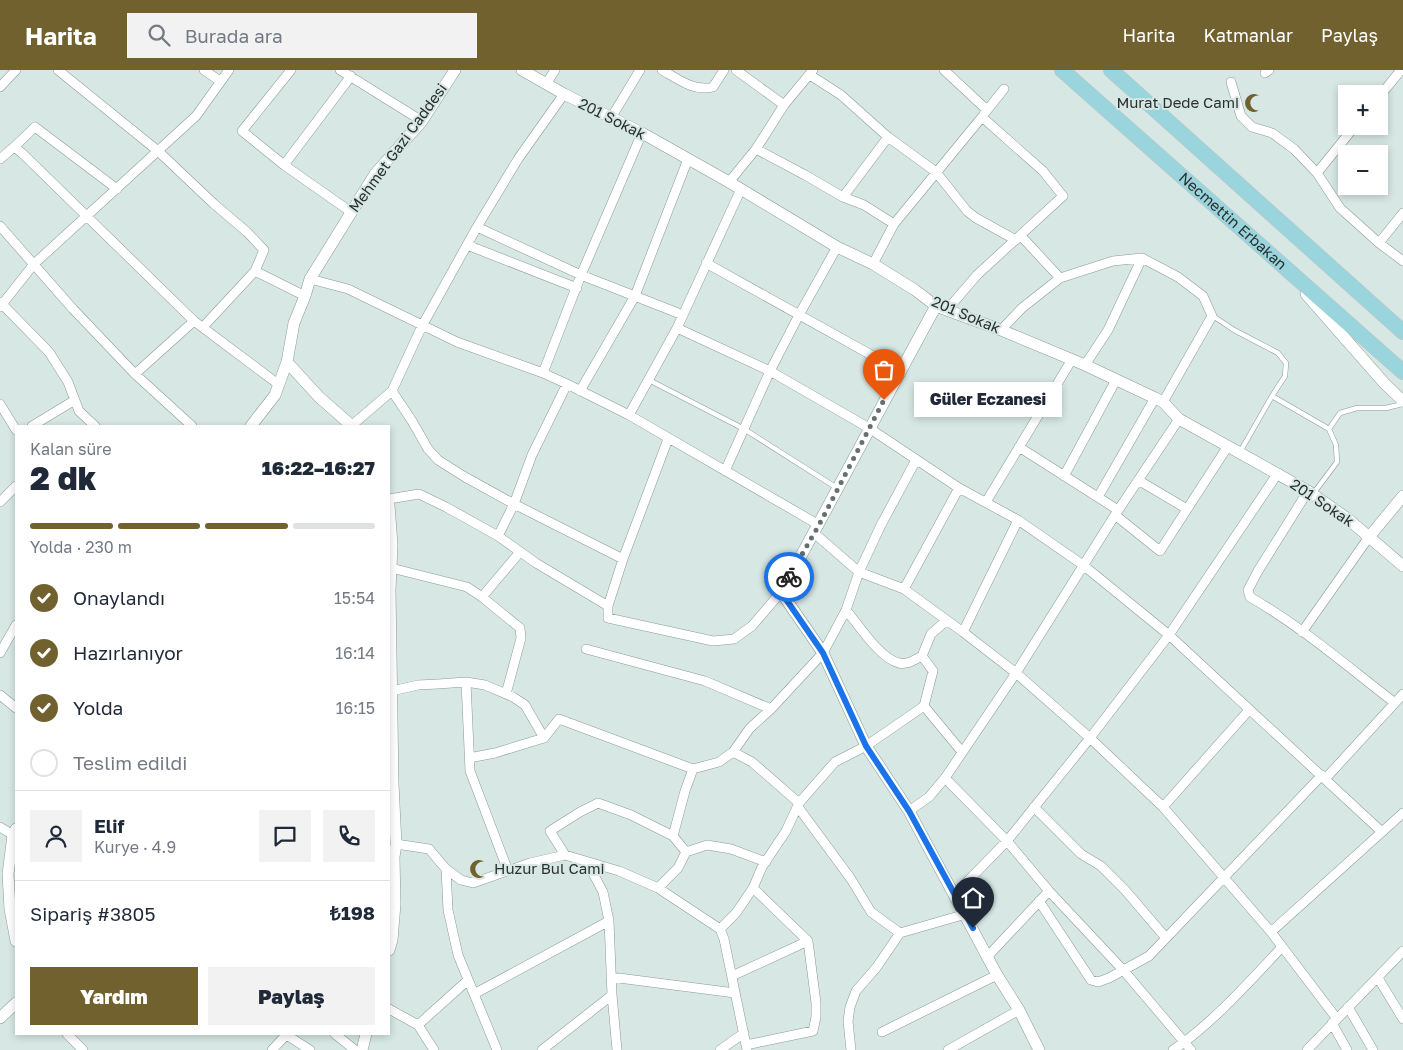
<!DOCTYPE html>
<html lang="tr">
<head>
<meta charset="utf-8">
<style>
	body { margin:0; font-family:"Golos Text",sans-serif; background:#f2f2f3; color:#1f2937; height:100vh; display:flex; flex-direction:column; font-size:19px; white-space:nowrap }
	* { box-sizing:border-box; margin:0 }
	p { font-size:16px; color:#747a83 }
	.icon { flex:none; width:28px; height:28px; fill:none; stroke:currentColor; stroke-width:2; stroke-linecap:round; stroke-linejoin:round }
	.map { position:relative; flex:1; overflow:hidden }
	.panel { position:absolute; left:15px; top:355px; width:375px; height:610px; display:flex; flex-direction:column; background:#fff; border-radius:0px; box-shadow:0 2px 8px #0003 }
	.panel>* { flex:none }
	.buttons { position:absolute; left:1338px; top:15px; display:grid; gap:10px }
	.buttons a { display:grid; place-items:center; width:50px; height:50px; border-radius:0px; background:#fff; box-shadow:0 2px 8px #0003; font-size:25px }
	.pin { position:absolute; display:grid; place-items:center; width:42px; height:42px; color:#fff; margin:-51px -21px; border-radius:50% 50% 50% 0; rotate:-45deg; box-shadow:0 0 5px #0007 }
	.pin .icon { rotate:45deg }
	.courier { position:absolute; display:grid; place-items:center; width:50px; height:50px; margin:-25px; border:4px solid #1a73e8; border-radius:50%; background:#fff; color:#222; box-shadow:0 1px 6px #0007 }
	.bubble { position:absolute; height:35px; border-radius:0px; background:#fff; box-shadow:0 2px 8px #0003; font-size:16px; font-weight:800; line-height:35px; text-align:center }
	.head em { font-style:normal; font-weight:800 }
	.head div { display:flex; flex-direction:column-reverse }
	.head { display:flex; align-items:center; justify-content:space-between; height:85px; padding:0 15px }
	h1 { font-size:32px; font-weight:800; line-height:38px }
	.bar { display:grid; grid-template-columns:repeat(4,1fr); gap:8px 5px; align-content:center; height:60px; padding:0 15px }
	.bar i { height:6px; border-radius:4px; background:#e0e1e3 }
	.bar .active { background:#70612e }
	.bar p { grid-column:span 4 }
	.line { display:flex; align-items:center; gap:12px; padding:0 15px; border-top:1px solid #e0e1e3 }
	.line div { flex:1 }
	.round { display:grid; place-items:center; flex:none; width:52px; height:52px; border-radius:0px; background:#f2f2f3 }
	ol { padding:0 15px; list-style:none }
	li { display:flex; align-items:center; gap:15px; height:55px }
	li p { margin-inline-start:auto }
	li .icon { padding:5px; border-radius:50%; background:#70612e; color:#fff; stroke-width:4 }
	li:last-child { color:#747a83 }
	li i { width:28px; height:28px; border:2px solid #e0e1e3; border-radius:50% }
	.action { display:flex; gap:10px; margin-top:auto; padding:10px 15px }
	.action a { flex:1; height:58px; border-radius:0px; background:#70612e; color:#fff; font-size:20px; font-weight:800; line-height:58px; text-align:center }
	.action a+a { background:#f2f2f3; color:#1f2937 }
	header { display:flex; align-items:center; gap:30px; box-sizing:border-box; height:70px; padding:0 25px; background:#70612e; color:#fff }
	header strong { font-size:24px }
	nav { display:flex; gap:28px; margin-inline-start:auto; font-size:18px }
	.search { width:350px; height:45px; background:#f2f2f3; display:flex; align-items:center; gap:12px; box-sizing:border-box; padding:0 18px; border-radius:0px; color:#747a83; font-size:19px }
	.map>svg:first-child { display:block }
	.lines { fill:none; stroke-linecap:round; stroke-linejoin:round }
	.service-casing { stroke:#8b9a98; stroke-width:5.5 }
	.minor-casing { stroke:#8b9a98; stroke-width:10 }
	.tertiary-casing { stroke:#8b9a98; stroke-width:12 }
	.primary-casing { stroke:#c3c5c5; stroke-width:16 }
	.service { stroke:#fff; stroke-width:4.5 }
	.minor { stroke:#fff; stroke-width:9 }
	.tertiary { stroke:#fff; stroke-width:11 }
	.primary { stroke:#9ad4dc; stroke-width:15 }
	.done { stroke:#66706f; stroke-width:5; stroke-dasharray:0 9 }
	.route { stroke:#1a73e8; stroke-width:6 }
	.labels { text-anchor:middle; stroke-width:4; stroke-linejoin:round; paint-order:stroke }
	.poi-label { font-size:15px; fill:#2a3030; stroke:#d6e7e4; text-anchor:end }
	.street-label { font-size:15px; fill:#2a3030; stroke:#d6e7e4 }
</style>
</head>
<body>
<header>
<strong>Harita</strong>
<div class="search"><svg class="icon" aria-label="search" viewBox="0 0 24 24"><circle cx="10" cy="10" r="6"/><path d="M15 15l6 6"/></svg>Burada ara</div>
<nav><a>Harita</a><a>Katmanlar</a><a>Paylaş</a></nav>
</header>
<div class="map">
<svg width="1403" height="980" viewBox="0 0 1403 980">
	<rect width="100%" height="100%" fill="#d6e7e4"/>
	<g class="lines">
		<!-- service casing -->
		<g class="service-casing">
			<path id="service" d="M1213,246L1234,260L1278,283L1286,293L1285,306L1272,326L1329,359L1336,375L1337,392L1313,424
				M649,310L744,359L837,418
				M1329,359L1340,343L1357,338H1386L1403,334
				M1240,382L1272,326"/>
		</g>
		<!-- minor casing -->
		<g class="minor-casing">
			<path id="minor" d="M58,0L158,81L214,134L247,162L264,180L255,201L305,226
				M204,0L220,11
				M291,0L242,61L284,95L351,142
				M340,0L422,51
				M662,0C678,9 694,22 713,17L724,0
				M736,0L784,35
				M944,0L987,40
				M1265,3L1269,0
				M810,5L841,25L888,67L843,127L864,135L894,154
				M1231,12L1241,46L1252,57L1272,63L1294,79L1317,103L1340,138L1379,173L1403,191
				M546,14L555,0
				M0,17L16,0
				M1379,27L1401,0
				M984,44L1004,19
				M611,48L640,0
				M888,67L936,102L967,141L976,148L1016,170
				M14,77L35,57L117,119
				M756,79L805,105L843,127
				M0,89L14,77L22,83L194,251L278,314
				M284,95L351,6
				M1317,103L1355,56
				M729,112L756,79L784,35L813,0
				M0,156L73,239L135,304L192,356
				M477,157L581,205L683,245
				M1021,166L1060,208
				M1379,173L1403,143
				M467,175L577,218
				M706,193L900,301
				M873,194L894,154L982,47L1043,101L1063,126L977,205L947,240
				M310,209L348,219L457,272L543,303L567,314L629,345L819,455
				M0,232L49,282L68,312L79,341L95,356
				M0,237L34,194L196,46L229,0
				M203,257L255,201
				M677,258L770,301L869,358L959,418L1018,450L1083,495L1169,565L1382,762
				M1001,260L1022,238L1060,208L1113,191L1142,188L1178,207L1203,226L1212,246L1163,332
				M1085,295L1108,260L1142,188
				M543,303L581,205L642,63
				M135,304L194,251
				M392,321L412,351L428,379L438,390L465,407L514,434L623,489
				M580,321L635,226L688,89
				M0,334L16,360
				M629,345L677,258L741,119
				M32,356L75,330
				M351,356L392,321L422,256L477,157L518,89L564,24
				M668,369L623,489L608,536V548L713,571L734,569L752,556L781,522
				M1019,377L1118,440
				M725,401L770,301L799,245L837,177
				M1064,406L1116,310
				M1138,410L1187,439
				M1308,421L1258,501L1248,520L1250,527C1302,557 1348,597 1395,633
				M1098,427L1155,328
				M389,429L419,424L446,437L498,466L536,493L608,536
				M0,432L16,416
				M986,432L1071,291
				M1115,445L1160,481L1228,376
				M814,463L859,502L904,519L963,562L1016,603L1090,668L1163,737L1271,862L1337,949
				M498,466L514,434L532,385L567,314
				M391,498L467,517L482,527L520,558L521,568L506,624
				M904,519L959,418
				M482,527L520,482
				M846,540C858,554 880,589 899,593C908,595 914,590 922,586
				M963,562L1018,450
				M1302,562L1369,467
				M586,579L705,611L771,639
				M0,583L16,555
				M466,612L470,701L508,801
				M392,621L418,615L438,614L466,612L485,615L513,627L525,635L544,668
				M0,625L16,638
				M924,636L962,682
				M733,682L752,692L799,733
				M469,688L495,683L544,668L559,649L693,699
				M945,708L1007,771L1049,821L1124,901L1191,980
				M1326,708L1403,624
				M798,737L851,809L871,842L900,863
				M1034,737L1081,784L1101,796L1125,820L1166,868
				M1163,737L1249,640
				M909,741L929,727L945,708L1016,603L1115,445L1179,349
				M0,757L13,765
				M396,774L429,779L446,799L461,810L473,813L530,793L565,785L619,801L658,818L720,859L724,869L747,980
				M686,782L707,775L731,779L766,792
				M565,785L550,761L580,742L598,733L631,745L673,766
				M587,792L603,822L609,851L612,925L617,980
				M446,799L448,840L458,885L497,980
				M658,818L678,798L686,782L673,766L685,721L693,699L719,692L733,682L750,658L771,639L823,583L846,540L859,502L881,455L916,390
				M955,824L1007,771L1090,668L1169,565L1278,403
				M1039,831L1091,910L1098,912L1109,908L1149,886L1322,705
				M720,859L736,843L753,818L762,797L786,761L799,733L835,692L866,676L924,636L933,601L922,586L931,564L946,551
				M1271,862L1403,743
				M988,886L1049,821
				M732,906L808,871
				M611,907L735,923
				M1378,908L1403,949
				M474,924L609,851
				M1348,937L1373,980
				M389,939L418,955L434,980
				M1332,953L1347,980
				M418,955L468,910
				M882,962L997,905
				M67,964L83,980
				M285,964L310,980
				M335,964L355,980
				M746,975L813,961L816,947V933L808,871L753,818
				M272,980L286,965
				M542,980L612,925
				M720,980L744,963
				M851,980L848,951L850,937L856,921L876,898L900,863L966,844
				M948,980L1019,940
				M1173,980C1212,954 1250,911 1282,877
				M1307,980L1403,881"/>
		</g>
		<!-- tertiary casing -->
		<g class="tertiary-casing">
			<path id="tertiary" d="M522,0L564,24L642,63L729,112L837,177L873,194L915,220L936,236L1001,260L1085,295L1155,328L1163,332L1179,349L1308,421L1348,449L1403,496
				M1306,224L1385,314L1403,331
				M936,236C884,331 834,427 781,522L823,583L866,676L909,741L997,905L1019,940L1039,980
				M287,292L319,327L352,356
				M251,356L275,325L287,292L294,253L305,226L310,209L375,104L422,51L455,0
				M389,435L392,475L390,520L393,714L396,774L394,787L395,834L392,870L389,880
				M1369,467L1403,426
				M16,759L13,765L8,804L10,839L16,871
				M0,948L16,933
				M362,980L366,964"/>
		</g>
		<!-- primary casing -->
		<g class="primary-casing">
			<g id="primary">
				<path id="s1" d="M1062,0L1403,302"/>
				<path d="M1111,0L1403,262"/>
			</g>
		</g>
		<!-- service -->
		<use href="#service" class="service"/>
		<!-- minor -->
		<use href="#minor" class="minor"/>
		<!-- tertiary -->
		<use href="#tertiary" class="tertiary"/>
		<!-- primary -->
		<use href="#primary" class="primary"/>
	</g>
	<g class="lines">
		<!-- done -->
		<path class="done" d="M789,507L819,455L884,330"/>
		<!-- route -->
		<path class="route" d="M789,507L781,522L823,583L866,676L909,741L973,858"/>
	</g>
	<!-- icons -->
	<defs>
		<g id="mosque-bare" transform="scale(1.5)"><path d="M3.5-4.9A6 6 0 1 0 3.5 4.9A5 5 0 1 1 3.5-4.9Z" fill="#70612e" stroke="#d6e7e4" stroke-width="2.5" paint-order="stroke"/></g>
	</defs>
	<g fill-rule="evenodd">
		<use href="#mosque-bare" x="1254" y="33"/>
		<use href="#mosque-bare" x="479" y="799"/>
	</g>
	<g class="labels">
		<!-- poi labels -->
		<g class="poi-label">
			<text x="1239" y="38">Murat Dede Cami</text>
			<text x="494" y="804" text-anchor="start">Huzur Bul Cami</text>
		</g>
		<!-- street labels -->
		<g class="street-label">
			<text transform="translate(612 49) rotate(27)" y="5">201 Sokak</text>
			<text transform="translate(398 78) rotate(-54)" y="5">Mehmet Gazi Caddesi</text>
			<text dy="5" stroke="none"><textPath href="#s1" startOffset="228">Necmettin Erbakan</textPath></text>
			<text transform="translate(966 245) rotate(23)" y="5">201 Sokak</text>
			<text transform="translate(1322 433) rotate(34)" y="5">201 Sokak</text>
		</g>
	</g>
</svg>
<div class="buttons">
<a>+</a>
<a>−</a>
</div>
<div class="pin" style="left:884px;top:330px;background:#ea580c"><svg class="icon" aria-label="bag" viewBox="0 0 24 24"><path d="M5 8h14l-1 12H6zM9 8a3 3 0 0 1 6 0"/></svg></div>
<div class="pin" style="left:973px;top:858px;background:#1f2937"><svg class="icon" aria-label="home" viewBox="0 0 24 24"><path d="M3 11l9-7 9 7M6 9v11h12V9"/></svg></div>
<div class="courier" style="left:789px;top:507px"><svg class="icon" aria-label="bike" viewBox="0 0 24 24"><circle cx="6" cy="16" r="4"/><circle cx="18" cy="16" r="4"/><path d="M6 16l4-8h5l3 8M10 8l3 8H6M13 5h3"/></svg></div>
<div class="bubble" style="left:914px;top:312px;width:148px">Güler Eczanesi</div>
<section class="panel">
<div class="head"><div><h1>2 dk</h1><p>Kalan süre</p></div><em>16:22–16:27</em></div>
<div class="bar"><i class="active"></i><i class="active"></i><i class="active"></i><i></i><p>Yolda · 230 m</p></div>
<ol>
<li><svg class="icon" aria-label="check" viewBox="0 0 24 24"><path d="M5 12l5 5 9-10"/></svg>Onaylandı<p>15:54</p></li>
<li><svg class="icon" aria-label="check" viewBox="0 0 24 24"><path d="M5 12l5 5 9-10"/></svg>Hazırlanıyor<p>16:14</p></li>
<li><svg class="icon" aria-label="check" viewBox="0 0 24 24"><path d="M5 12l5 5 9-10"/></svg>Yolda<p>16:15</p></li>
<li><i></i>Teslim edildi</li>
</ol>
<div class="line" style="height:90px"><a class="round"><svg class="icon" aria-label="person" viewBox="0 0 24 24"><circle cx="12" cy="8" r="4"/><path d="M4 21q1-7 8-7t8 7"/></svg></a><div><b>Elif</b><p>Kurye · 4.9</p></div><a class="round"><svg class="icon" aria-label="chat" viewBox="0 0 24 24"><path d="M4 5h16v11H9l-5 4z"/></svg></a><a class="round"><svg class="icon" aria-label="phone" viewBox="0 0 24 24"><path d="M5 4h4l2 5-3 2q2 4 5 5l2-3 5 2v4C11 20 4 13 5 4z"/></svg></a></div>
<div class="line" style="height:65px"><div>Sipariş #3805</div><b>₺198</b></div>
<div class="action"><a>Yardım</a><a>Paylaş</a></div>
</section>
</div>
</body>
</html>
